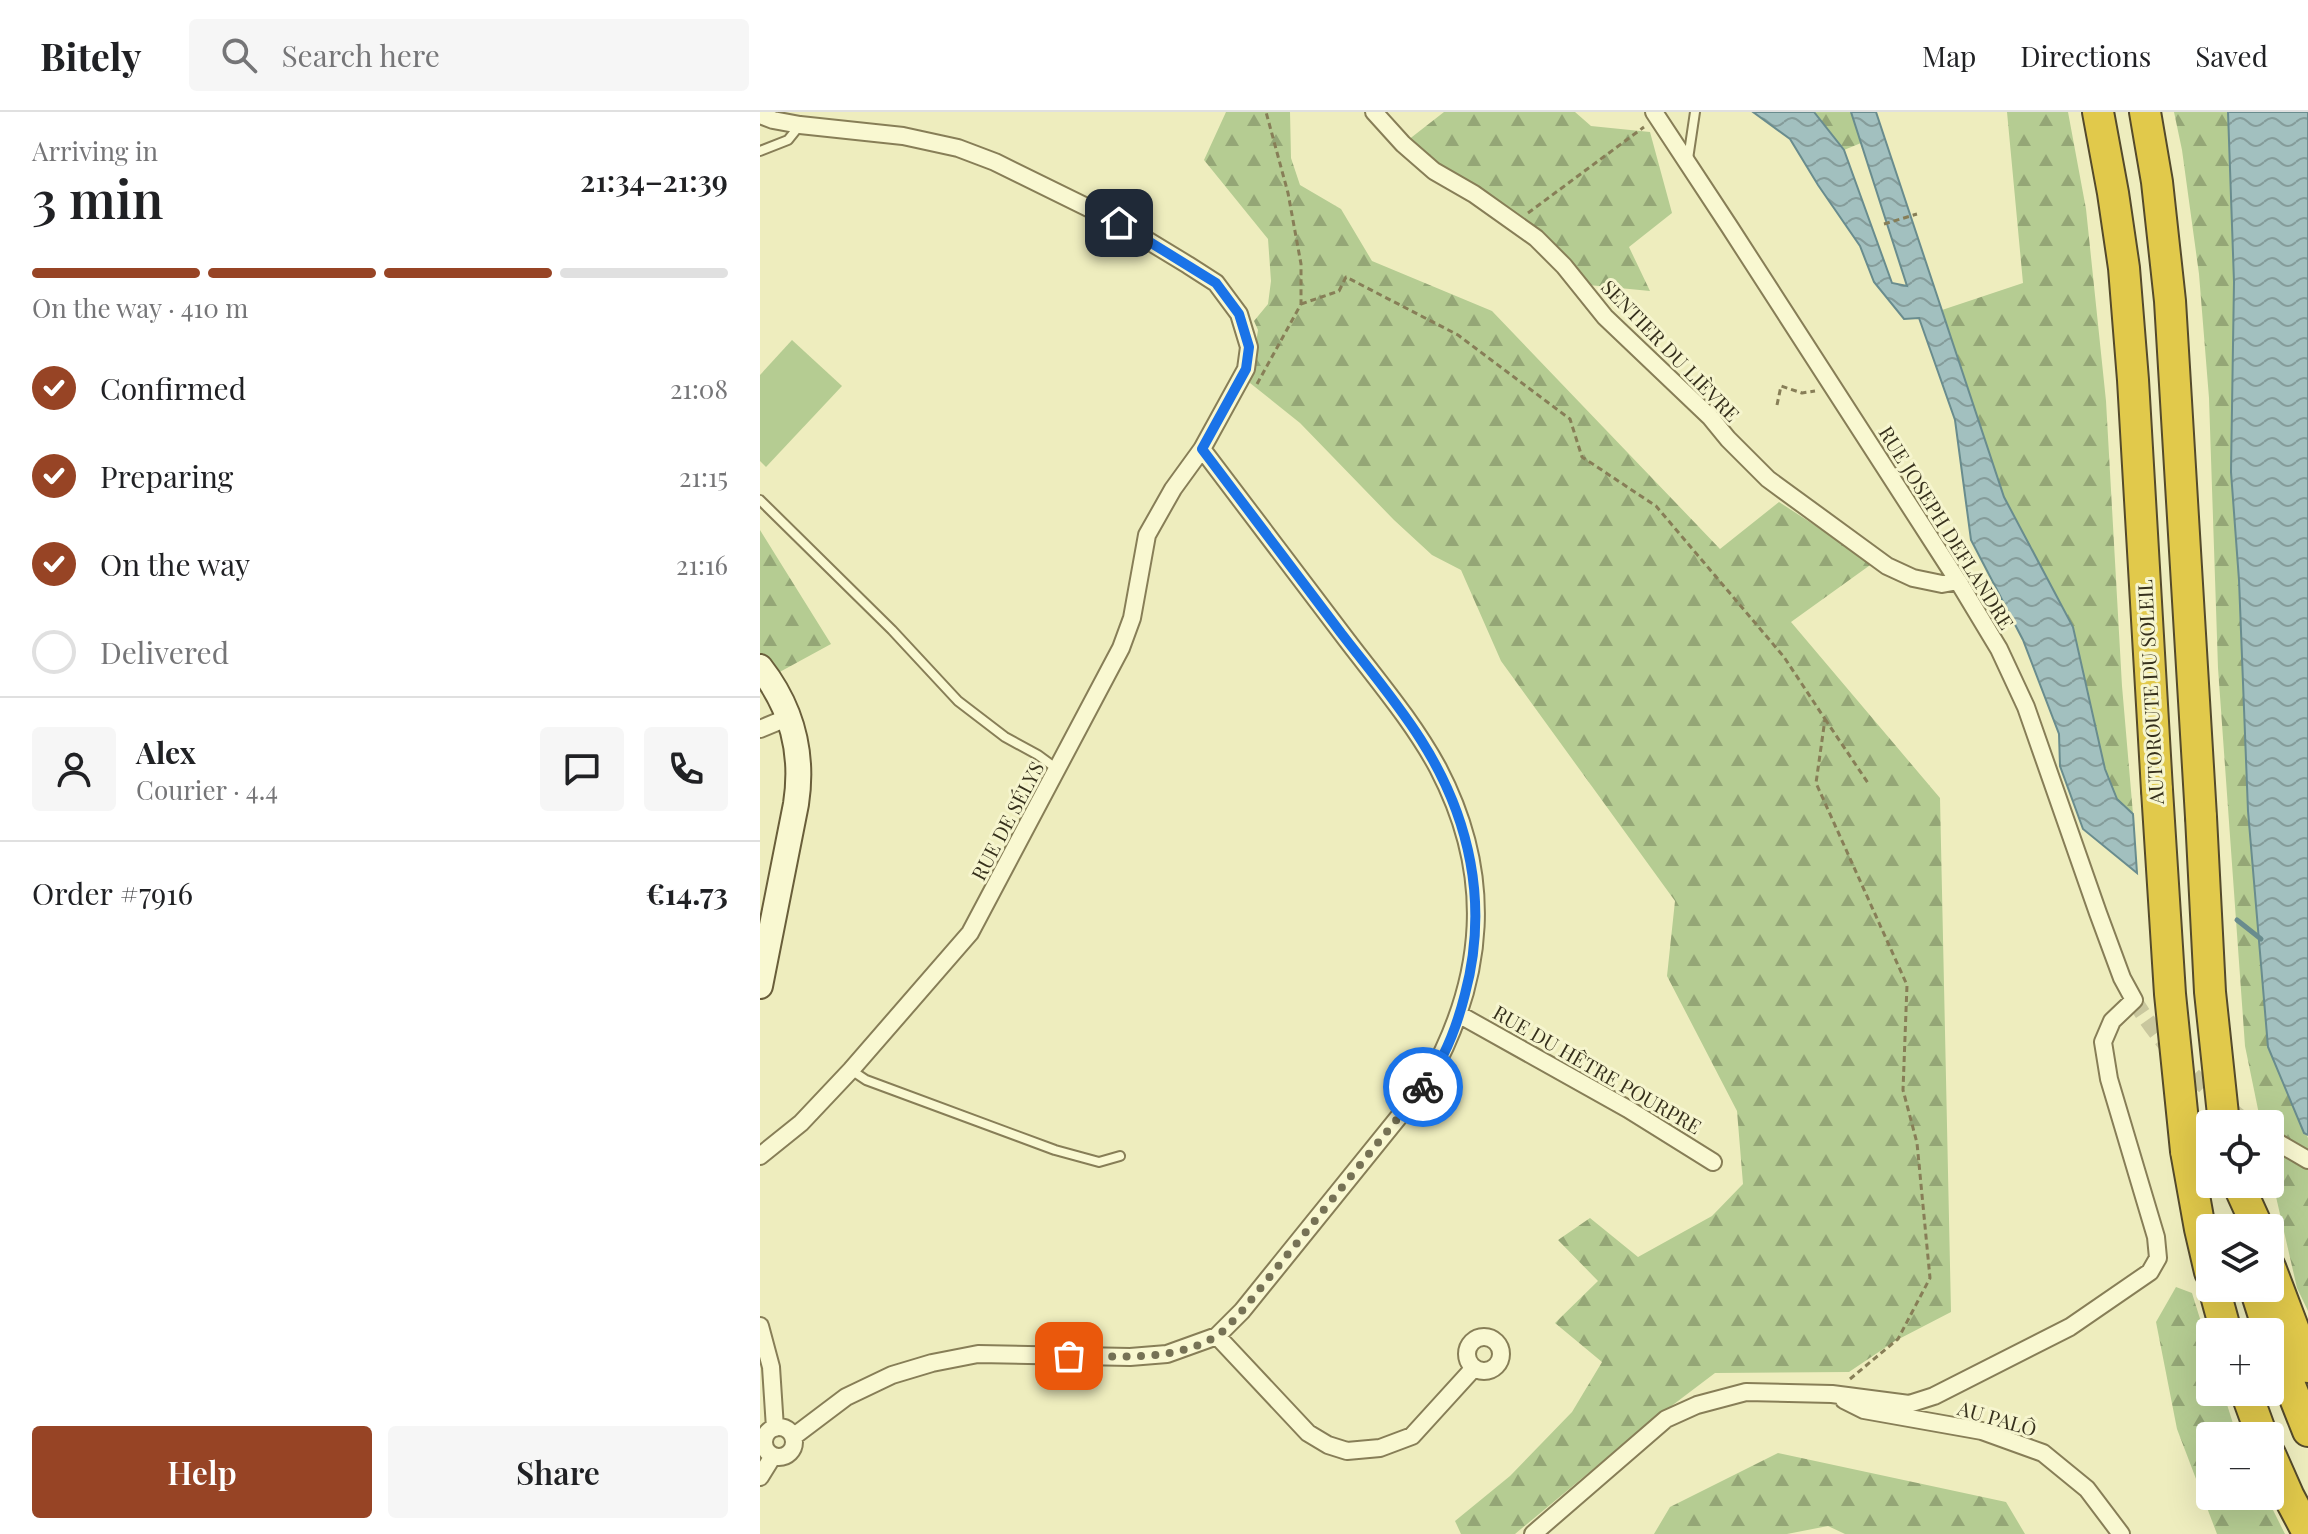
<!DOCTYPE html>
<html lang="en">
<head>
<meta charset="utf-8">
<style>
	body { margin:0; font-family:"Playfair Display",serif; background:#f6f6f6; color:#202124; height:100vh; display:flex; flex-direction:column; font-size:30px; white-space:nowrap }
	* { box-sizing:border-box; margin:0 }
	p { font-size:26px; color:#757577 }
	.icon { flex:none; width:44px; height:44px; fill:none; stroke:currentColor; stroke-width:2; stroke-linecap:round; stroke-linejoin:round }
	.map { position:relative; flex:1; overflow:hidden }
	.details { display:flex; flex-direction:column; background:#fff; width:760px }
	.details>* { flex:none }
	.controls { position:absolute; left:1436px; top:998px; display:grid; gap:16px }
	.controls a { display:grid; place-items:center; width:88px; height:88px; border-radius:8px; background:#fff; box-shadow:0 8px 32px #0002; font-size:40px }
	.pin { position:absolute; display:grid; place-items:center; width:68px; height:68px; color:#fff; margin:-34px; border-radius:16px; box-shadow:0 4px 12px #0006 }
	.courier { position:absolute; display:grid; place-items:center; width:80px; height:80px; margin:-40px; border:6px solid #1a73e8; border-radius:50%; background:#fff; color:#222; box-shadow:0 2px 10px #0007 }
	.summary em { font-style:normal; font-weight:600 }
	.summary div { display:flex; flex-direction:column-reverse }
	.summary { display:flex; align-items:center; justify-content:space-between; height:136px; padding:0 32px }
	h1 { font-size:52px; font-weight:600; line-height:60px }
	.bar { display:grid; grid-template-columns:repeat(4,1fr); gap:12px 8px; align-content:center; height:96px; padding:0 32px }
	.bar i { height:10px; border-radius:6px; background:#e0e0e0 }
	.bar .current { background:#974425 }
	.bar p { grid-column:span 4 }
	.line { display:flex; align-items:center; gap:20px; padding:0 32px; border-top:2px solid #e0e0e0 }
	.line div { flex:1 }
	.round { display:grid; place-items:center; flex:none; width:84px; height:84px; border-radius:8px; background:#f6f6f6 }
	ol { padding:0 32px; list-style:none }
	li { display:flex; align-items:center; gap:24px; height:88px }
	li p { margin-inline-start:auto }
	li .icon { padding:8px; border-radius:50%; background:#974425; color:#fff; stroke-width:4 }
	li:last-child { color:#757577 }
	li i { width:44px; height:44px; border:4px solid #e0e0e0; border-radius:50% }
	.primary-button { display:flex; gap:16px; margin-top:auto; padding:16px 32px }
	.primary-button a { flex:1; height:92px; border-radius:8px; background:#974425; color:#fff; font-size:32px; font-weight:600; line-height:92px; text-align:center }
	.primary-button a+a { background:#f6f6f6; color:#202124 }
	header { display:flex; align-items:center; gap:48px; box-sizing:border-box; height:112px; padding:0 40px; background:#fff; border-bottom:2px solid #e0e0e0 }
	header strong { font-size:38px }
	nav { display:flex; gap:44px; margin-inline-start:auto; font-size:28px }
	.search { width:560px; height:72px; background:#f6f6f6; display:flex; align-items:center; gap:20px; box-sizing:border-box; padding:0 28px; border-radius:8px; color:#757577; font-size:30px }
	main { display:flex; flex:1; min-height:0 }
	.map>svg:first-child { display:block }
	.green { fill:#b5cc92 }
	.forest { fill:url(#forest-firs) }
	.water { fill:url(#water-waves); stroke:#698c8e; stroke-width:2 }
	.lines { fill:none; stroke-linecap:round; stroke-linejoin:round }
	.stream { stroke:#698c8e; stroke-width:5 }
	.minor-tunnel { stroke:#c9c79e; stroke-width:16; stroke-dasharray:16 8; stroke-linecap:butt }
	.service-casing { stroke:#877e57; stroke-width:12 }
	.minor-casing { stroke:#877e57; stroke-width:20 }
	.secondary-casing { stroke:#695e3a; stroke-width:28 }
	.motorway-casing { stroke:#544a2b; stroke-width:34 }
	.path { stroke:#877e57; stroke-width:3; stroke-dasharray:6 4; stroke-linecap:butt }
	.service { stroke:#f9f8d1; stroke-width:8 }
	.minor { stroke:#f9f8d1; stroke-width:16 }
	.secondary { stroke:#f9f8d1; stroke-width:24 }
	.motorway { stroke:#e1c94b; stroke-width:30 }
	.motorway-bridge-casing { stroke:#544a2b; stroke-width:34; stroke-linecap:butt }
	.motorway-bridge { stroke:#e1c94b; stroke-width:30 }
	.done { stroke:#767255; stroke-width:8; stroke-dasharray:0 14.4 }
	.route { stroke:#1a73e8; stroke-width:10 }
	.labels { text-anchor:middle; stroke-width:6; stroke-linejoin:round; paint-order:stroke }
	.street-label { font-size:20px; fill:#36301c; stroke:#f6f5ce }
</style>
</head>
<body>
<header>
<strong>Bitely</strong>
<div class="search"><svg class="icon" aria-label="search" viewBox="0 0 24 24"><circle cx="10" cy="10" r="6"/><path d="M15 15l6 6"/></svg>Search here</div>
<nav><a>Map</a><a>Directions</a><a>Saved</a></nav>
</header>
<main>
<section class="details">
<div class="summary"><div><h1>3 min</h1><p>Arriving in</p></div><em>21:34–21:39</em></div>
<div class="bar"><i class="current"></i><i class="current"></i><i class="current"></i><i></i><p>On the way · 410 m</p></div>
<ol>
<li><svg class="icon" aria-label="check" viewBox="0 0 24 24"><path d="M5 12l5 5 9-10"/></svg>Confirmed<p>21:08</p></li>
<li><svg class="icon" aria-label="check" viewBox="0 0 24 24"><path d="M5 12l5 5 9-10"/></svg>Preparing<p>21:15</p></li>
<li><svg class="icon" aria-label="check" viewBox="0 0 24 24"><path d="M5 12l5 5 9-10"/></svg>On the way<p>21:16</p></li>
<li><i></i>Delivered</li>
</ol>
<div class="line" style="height:144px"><a class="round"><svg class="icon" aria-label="person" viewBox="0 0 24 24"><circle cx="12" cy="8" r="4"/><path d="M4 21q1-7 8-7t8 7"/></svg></a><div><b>Alex</b><p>Courier · 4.4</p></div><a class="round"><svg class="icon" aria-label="chat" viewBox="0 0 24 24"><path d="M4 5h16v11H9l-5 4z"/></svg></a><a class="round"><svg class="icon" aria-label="phone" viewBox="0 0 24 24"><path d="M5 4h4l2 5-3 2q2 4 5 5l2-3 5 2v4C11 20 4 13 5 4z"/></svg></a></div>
<div class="line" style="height:104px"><div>Order #7916</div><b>€14.73</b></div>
<div class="primary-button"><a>Help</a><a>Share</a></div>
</section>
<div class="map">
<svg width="1548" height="1422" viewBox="0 0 1548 1422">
	<defs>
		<pattern id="forest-firs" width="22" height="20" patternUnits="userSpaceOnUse" patternTransform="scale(2)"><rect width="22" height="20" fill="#b5cc92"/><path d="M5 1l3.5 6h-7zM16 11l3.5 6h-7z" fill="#94a676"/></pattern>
		<pattern id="water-waves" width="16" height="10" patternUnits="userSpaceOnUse" patternTransform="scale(2)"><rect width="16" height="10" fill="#a2c0bf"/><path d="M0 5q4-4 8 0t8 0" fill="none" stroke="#859c9a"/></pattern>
	</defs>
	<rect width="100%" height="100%" fill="#eeedbe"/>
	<!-- green -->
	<path class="green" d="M32,228L82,274L6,355L0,349V263Z"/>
	<!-- forest -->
	<path class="forest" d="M466,0H530L531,46L540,73L581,97L612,149L732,199L960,437L1019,390L1113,451L1031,510L1180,686L1191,1200L1135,1229L1089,1260L955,1261L885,1314L755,1422H701L695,1409L750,1364L812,1300L842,1250L795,1211L838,1169L798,1128L830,1106L878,1145L952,1104L983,1072L977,999L907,864L915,789L741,549L701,458L672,443L634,408L540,311L490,271L498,218L494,209L508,192L511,169L508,127L444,48Z
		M684,0H815L831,14L890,20L912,101L869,135L890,179L818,172L804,154L643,32Z
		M1054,0H1091L1101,31L1084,38Z
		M1247,0H1308L1326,97L1346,289L1362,574L1373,702L1357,687L1345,657L1313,515L1244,385L1182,198L1263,171Z
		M1414,0H1468L1474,170L1471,360L1479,468L1488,699L1508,935L1548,1026V1199L1537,1176L1511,1063L1510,1012H1501L1485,934L1458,556L1449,286L1439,162L1422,38Z
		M0,418L71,532L16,562L0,542Z
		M1416,1175L1432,1181L1450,1239V1280H1463L1477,1324H1450V1384H1506L1525,1422H1457L1417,1317L1396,1210Z
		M1018,1341L1246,1390L1265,1422H1085L1068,1414L1027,1422H894L910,1395Z"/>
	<!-- water -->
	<path class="water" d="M993,0H1054L1084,38L1132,171L1147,174L1091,0H1116L1244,385L1313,515L1345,657L1357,687L1373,702L1377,761L1323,717L1300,654L1299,622L1263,528L1211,428L1195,308L1159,206L1144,207L1114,170L1100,134L1058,73L1030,27Z
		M1468,0H1548V1023L1544,1021L1508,935L1488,699L1479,468L1471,360L1474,170Z"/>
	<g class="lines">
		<!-- stream -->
		<path class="stream" d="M1477,808L1501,827"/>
		<!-- minor-tunnel -->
		<path class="minor-tunnel" d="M1374,888C1404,937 1444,978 1489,1012"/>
		<!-- service casing -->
		<g class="service-casing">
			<path id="service" d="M0,39L28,28L40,13
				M928,47L935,0
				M0,388L132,518L198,589L245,625L278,643L297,657
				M91,958L106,968L295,1038L339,1050L360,1044"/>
		</g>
		<!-- minor casing -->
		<g class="minor-casing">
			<path id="minor" d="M614,0L643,32L674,59L714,82L776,126L804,154L845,205L950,305L968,327L1008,367L1127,454L1153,466L1182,472L1198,469
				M0,3L13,8L40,13L143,24L198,36L235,50L359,111L428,153L456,171L479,202L489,235L486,257L442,337L413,377L387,423L372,506L361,536L210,821L91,958L41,1011L0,1044
				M0,617L29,605
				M700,903L868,997L953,1050
				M1510,1026L1548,1048
				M0,1214L11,1255L15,1316
				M457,1224L548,1321L568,1333L587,1339L620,1336L652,1324L713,1257
				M707 1242a17 17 0 1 1 34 0a17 17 0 1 1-34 0Z
				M1084,1288L1104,1298L1222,1319L1283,1341L1327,1377L1361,1422
				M4 1330a15 15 0 1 1 30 0a15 15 0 1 1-30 0Z
				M33,1325L86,1285L132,1263L172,1251L218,1242L370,1245L407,1242L457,1224L482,1199L667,970C726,866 734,763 678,656C653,610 618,569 586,527C538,464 490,401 442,337
				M0,1365L13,1344
				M773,1422L906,1307L937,1293L986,1280L1072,1282L1149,1292L1174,1284L1310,1215L1390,1160L1398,1146L1396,1125L1349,967L1343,930L1352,909L1374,888L1362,866L1338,801L1266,595L1239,537L1198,469L969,114L894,0"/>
		</g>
		<!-- secondary casing -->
		<g class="secondary-casing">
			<path id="secondary" d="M0,555C32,596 44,640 36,692L0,874"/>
		</g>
		<!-- motorway casing -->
		<g class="motorway-casing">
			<path id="motorway" d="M1338,0L1353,81L1364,156L1373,268L1397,678
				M1385,0L1397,70L1410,189L1441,705
				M1426,1039L1440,1117L1450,1160
				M1478,1072L1498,1116
				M1510,1155L1548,1255
				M1454,1176L1466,1220
				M1495,1176L1509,1220
				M1510,1223L1548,1319
				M1486,1280L1502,1324
				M1510,1342L1529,1385L1548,1421"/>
		</g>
		<!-- path -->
		<path class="path" d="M768,101L884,15
			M1124,112L1157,102
			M541,192L579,179L586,165L698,223L810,307L822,345L896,394L1024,545L1065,607L1056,671L1147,873L1143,978L1157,1031L1170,1166L1138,1227L1090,1267
			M497,272L541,192V152L528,81L506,0
			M1017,293L1021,274L1042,281L1055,279
			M1065,607L1108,671"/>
		<!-- service -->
		<use href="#service" class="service"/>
		<!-- minor -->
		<use href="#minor" class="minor"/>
		<!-- secondary -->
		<use href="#secondary" class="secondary"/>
		<!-- motorway -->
		<use href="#motorway" class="motorway"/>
		<!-- motorway-bridge casing -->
		<g class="motorway-bridge-casing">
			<path id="motorway-bridge" d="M1397,678L1410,882L1426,1039
				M1441,705L1450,880L1464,1012"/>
		</g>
		<!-- motorway-bridge -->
		<use href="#motorway-bridge" class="motorway-bridge"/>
	</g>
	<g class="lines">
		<!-- done -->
		<path class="done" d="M309,1244C358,1244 412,1250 455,1225C465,1219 474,1207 482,1199L663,975"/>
		<!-- route -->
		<path class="route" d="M359,111L456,171L479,202L489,235L486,257L442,337C489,399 535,460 581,521C608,556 637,590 661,628C710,705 729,792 705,882C697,914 684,949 663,975"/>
	</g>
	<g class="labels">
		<!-- street labels -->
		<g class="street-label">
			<text transform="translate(910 239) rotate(46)" y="7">SENTIER DU LIÈVRE</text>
			<text transform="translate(1186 416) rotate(58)" y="7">RUE JOSEPH DEFLANDRE</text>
			<text transform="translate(1391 580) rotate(-93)" y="7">AUTOROUTE DU SOLEIL</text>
			<text transform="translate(248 709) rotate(-62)" y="7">RUE DE SÉLYS</text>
			<text transform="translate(837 958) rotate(30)" y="7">RUE DU HÊTRE POURPRE</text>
			<text transform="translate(1237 1307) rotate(16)" y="7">AU PALÔ</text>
		</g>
	</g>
</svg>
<div class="controls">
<a><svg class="icon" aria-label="locate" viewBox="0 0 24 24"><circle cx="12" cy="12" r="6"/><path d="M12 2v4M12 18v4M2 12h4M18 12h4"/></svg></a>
<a><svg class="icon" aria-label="layers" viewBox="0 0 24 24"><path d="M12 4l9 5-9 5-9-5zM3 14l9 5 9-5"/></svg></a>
<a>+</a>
<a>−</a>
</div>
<div class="pin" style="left:309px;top:1244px;background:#ea580c"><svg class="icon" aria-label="bag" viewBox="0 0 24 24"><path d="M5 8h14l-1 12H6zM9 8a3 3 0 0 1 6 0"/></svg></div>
<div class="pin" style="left:359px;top:111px;background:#1f2937"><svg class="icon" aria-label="home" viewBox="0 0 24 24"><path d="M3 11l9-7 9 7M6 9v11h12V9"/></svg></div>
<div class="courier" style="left:663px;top:975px"><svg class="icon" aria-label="bike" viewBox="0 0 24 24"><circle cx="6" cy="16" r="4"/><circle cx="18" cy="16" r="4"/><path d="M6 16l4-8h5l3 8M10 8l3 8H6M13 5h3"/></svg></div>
</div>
</main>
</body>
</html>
